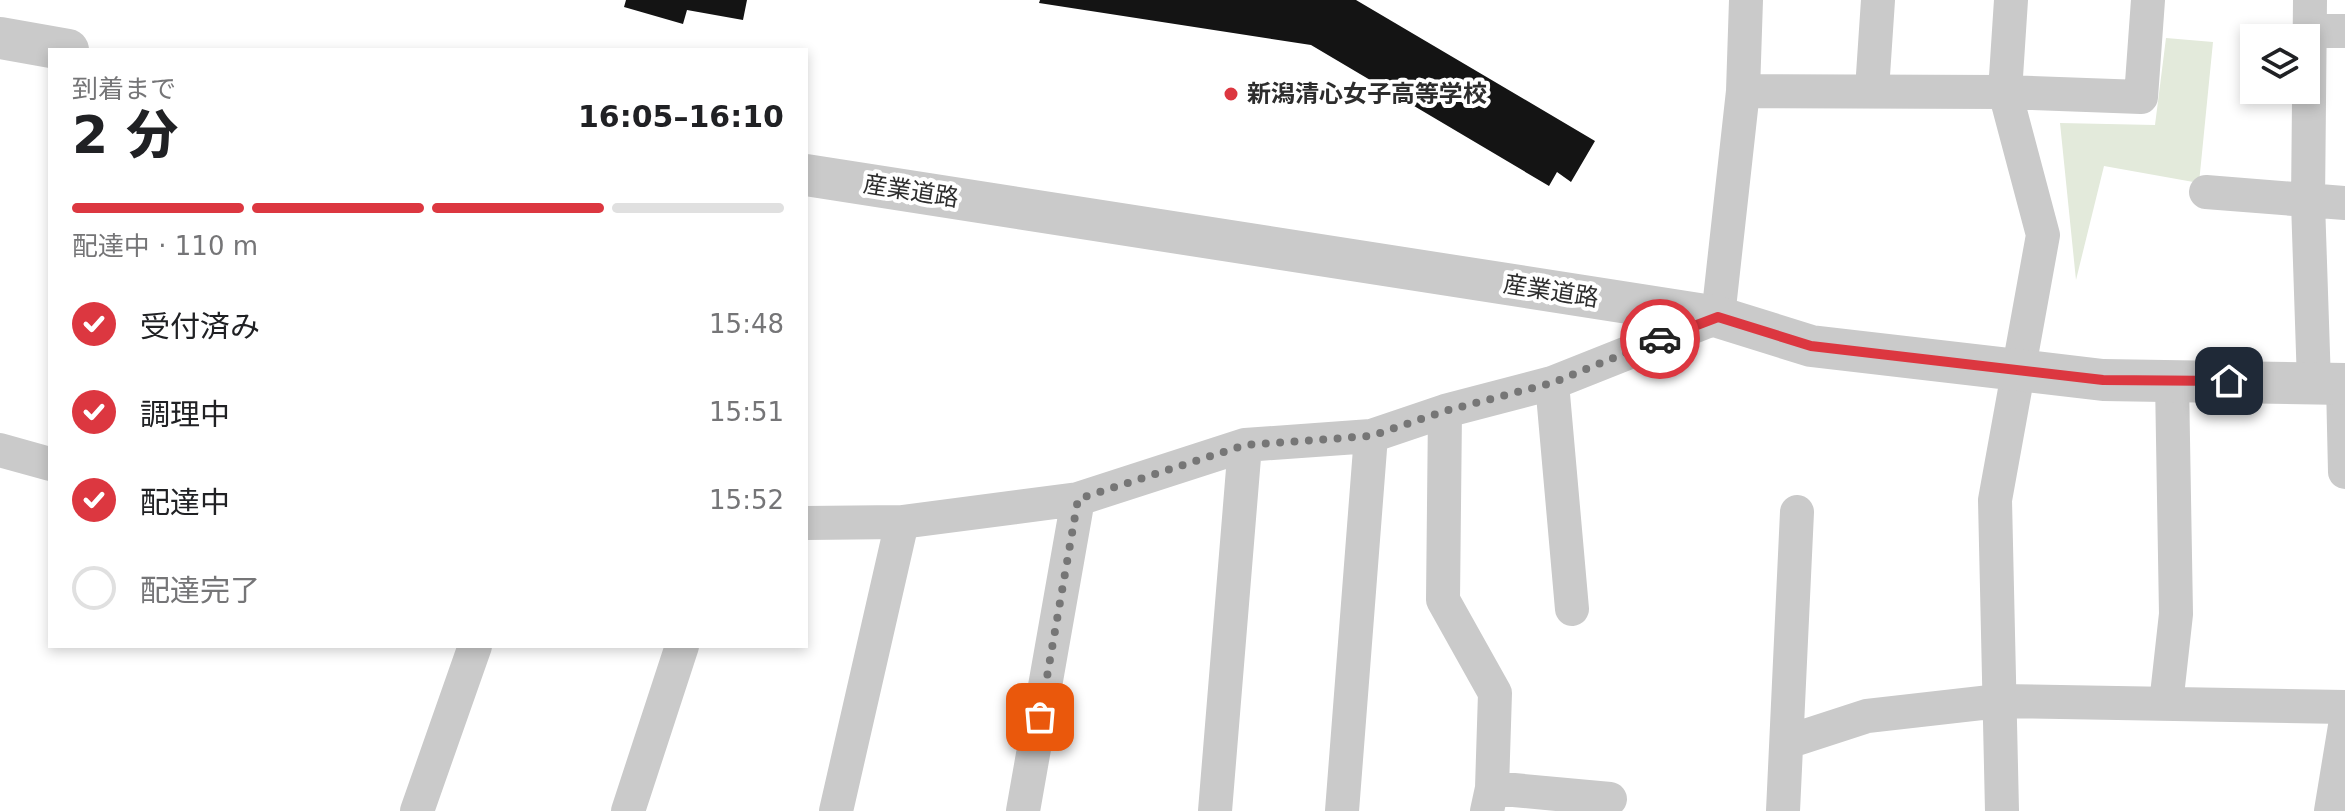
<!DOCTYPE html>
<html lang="ja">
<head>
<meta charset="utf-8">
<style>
	body { margin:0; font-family:"DejaVu Sans","Noto Sans JP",sans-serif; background:#f6f6f6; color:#202124; height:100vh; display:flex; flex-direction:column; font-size:30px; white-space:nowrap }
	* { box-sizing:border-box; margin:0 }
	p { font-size:26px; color:#757577 }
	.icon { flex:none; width:44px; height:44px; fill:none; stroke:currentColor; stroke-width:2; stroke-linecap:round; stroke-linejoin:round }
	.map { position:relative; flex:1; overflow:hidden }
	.panel { position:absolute; left:48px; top:48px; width:760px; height:600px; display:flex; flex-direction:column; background:#fff; border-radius:0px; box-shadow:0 4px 12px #0003 }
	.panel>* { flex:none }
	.tools { position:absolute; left:2240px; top:24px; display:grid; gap:16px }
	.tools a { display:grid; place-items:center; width:80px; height:80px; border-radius:0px; background:#fff; box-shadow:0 4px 12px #0003; font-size:40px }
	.pin { position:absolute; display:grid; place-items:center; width:68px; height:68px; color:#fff; margin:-34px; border-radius:16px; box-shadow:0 4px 12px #0006 }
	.courier { position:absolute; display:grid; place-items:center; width:80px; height:80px; margin:-40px; border:6px solid #dc3740; border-radius:50%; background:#fff; color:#222; box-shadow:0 2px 10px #0007 }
	.head em { font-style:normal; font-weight:800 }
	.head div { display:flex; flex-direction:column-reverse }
	.head { display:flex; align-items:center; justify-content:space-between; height:136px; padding:0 24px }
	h1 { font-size:52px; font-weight:800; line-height:60px }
	.bar { display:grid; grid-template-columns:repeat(4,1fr); gap:12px 8px; align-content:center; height:96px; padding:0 24px }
	.bar i { height:10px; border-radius:6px; background:#e0e0e0 }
	.bar .current { background:#dc3740 }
	.bar p { grid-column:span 4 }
	ol { padding:0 24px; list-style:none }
	li { display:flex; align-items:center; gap:24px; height:88px }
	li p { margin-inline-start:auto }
	li .icon { padding:8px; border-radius:50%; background:#dc3740; color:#fff; stroke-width:4 }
	li:last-child { color:#757577 }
	li i { width:44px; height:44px; border:4px solid #e0e0e0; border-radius:50% }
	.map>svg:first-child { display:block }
	.green { fill:#e3eadb }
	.building { fill:#141414 }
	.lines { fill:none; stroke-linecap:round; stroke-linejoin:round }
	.minor { stroke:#cacaca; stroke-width:34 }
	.tertiary { stroke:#cacaca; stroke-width:42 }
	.done { stroke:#767676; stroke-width:8; stroke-dasharray:0 14.4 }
	.route { stroke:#dc3740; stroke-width:10 }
	.poi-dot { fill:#dc3740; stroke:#fff; stroke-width:3 }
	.labels { text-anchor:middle; stroke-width:8; stroke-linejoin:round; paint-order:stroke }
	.poi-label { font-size:24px; font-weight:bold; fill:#2d2d2d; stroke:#fff; text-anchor:start }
	.street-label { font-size:24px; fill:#2d2d2d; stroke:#fff }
</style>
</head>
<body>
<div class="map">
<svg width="2345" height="811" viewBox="0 0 2345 811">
	<rect width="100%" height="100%" fill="#fff"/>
	<!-- green -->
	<path class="green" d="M2166,38L2213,42L2199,183L2104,166L2076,280L2060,123L2155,125Z"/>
	<!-- building -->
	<path class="building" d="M626,0H747L743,20L687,10L683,24L624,7Z
		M1040,0H1356L1595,141L1571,182L1557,172L1549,186L1311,45L1039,3Z"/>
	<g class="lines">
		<!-- minor -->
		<path class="minor" d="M2310,0L2308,202L2314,383
			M2309,31H2345
			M1872,90L1878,0
			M1743,91L2005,92L2141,97L2148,0
			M2206,192L2345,203
			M1552,383L1572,609
			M2343,384L2345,472
			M1445,411L1443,600L1495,693L1492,788L1487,811
			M0,450L50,464
			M806,523L902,522L1078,499L1245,445L1371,436L1445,411L1552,383L1718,317L1743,91L1746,0
			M2166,704L2176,614L2172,381
			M1787,742L1867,716L1999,701L2345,707
			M1492,788L1610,799
			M417,811L475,646
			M628,811L682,646
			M836,811L902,522
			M1023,811L1078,499
			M1215,811L1245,445
			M1342,811L1371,436
			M1783,811L1797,512
			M2002,811L1995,500L2043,235L2005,92L2011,0
			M2331,811L2345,726"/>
		<!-- tertiary -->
		<path class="tertiary" d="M0,38L68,50
			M806,175L1718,317L1811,346L2103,380L2345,384"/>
	</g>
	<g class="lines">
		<!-- done -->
		<path class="done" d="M1040,717L1078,499L1245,445L1371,436L1445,411L1552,383L1660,339"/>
		<!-- route -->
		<path class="route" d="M1660,339L1718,317L1811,346L2103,380L2229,381"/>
	</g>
	<!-- markers -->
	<circle class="poi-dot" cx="1231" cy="94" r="8"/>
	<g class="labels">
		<!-- poi labels -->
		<g class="poi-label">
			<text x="1247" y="102">新潟清心女子高等学校</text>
		</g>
		<!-- street labels -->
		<g class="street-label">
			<text transform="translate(911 191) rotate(9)" y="8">産業道路</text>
			<text transform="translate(1551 291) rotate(9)" y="8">産業道路</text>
		</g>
	</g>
</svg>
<div class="tools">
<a><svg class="icon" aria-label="layers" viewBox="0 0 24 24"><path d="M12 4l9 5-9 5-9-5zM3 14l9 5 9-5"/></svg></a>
</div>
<div class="pin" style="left:1040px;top:717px;background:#ea580c"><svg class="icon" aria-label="bag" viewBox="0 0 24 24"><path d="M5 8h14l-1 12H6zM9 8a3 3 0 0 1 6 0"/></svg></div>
<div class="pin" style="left:2229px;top:381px;background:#1f2937"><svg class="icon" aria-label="home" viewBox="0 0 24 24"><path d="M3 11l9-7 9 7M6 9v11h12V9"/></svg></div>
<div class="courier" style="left:1660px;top:339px"><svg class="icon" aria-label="car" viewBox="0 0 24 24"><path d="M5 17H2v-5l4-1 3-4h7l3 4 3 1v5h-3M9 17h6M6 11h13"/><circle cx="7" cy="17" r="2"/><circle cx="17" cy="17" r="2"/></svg></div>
<section class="panel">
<div class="head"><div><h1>2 分</h1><p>到着まで</p></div><em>16:05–16:10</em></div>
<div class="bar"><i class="current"></i><i class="current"></i><i class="current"></i><i></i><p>配達中 · 110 m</p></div>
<ol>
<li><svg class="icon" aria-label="check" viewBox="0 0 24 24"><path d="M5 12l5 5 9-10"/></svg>受付済み<p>15:48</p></li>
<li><svg class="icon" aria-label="check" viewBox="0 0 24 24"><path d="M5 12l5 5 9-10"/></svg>調理中<p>15:51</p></li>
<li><svg class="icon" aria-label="check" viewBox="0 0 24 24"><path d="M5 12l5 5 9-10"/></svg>配達中<p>15:52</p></li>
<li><i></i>配達完了</li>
</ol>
</section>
</div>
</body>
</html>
